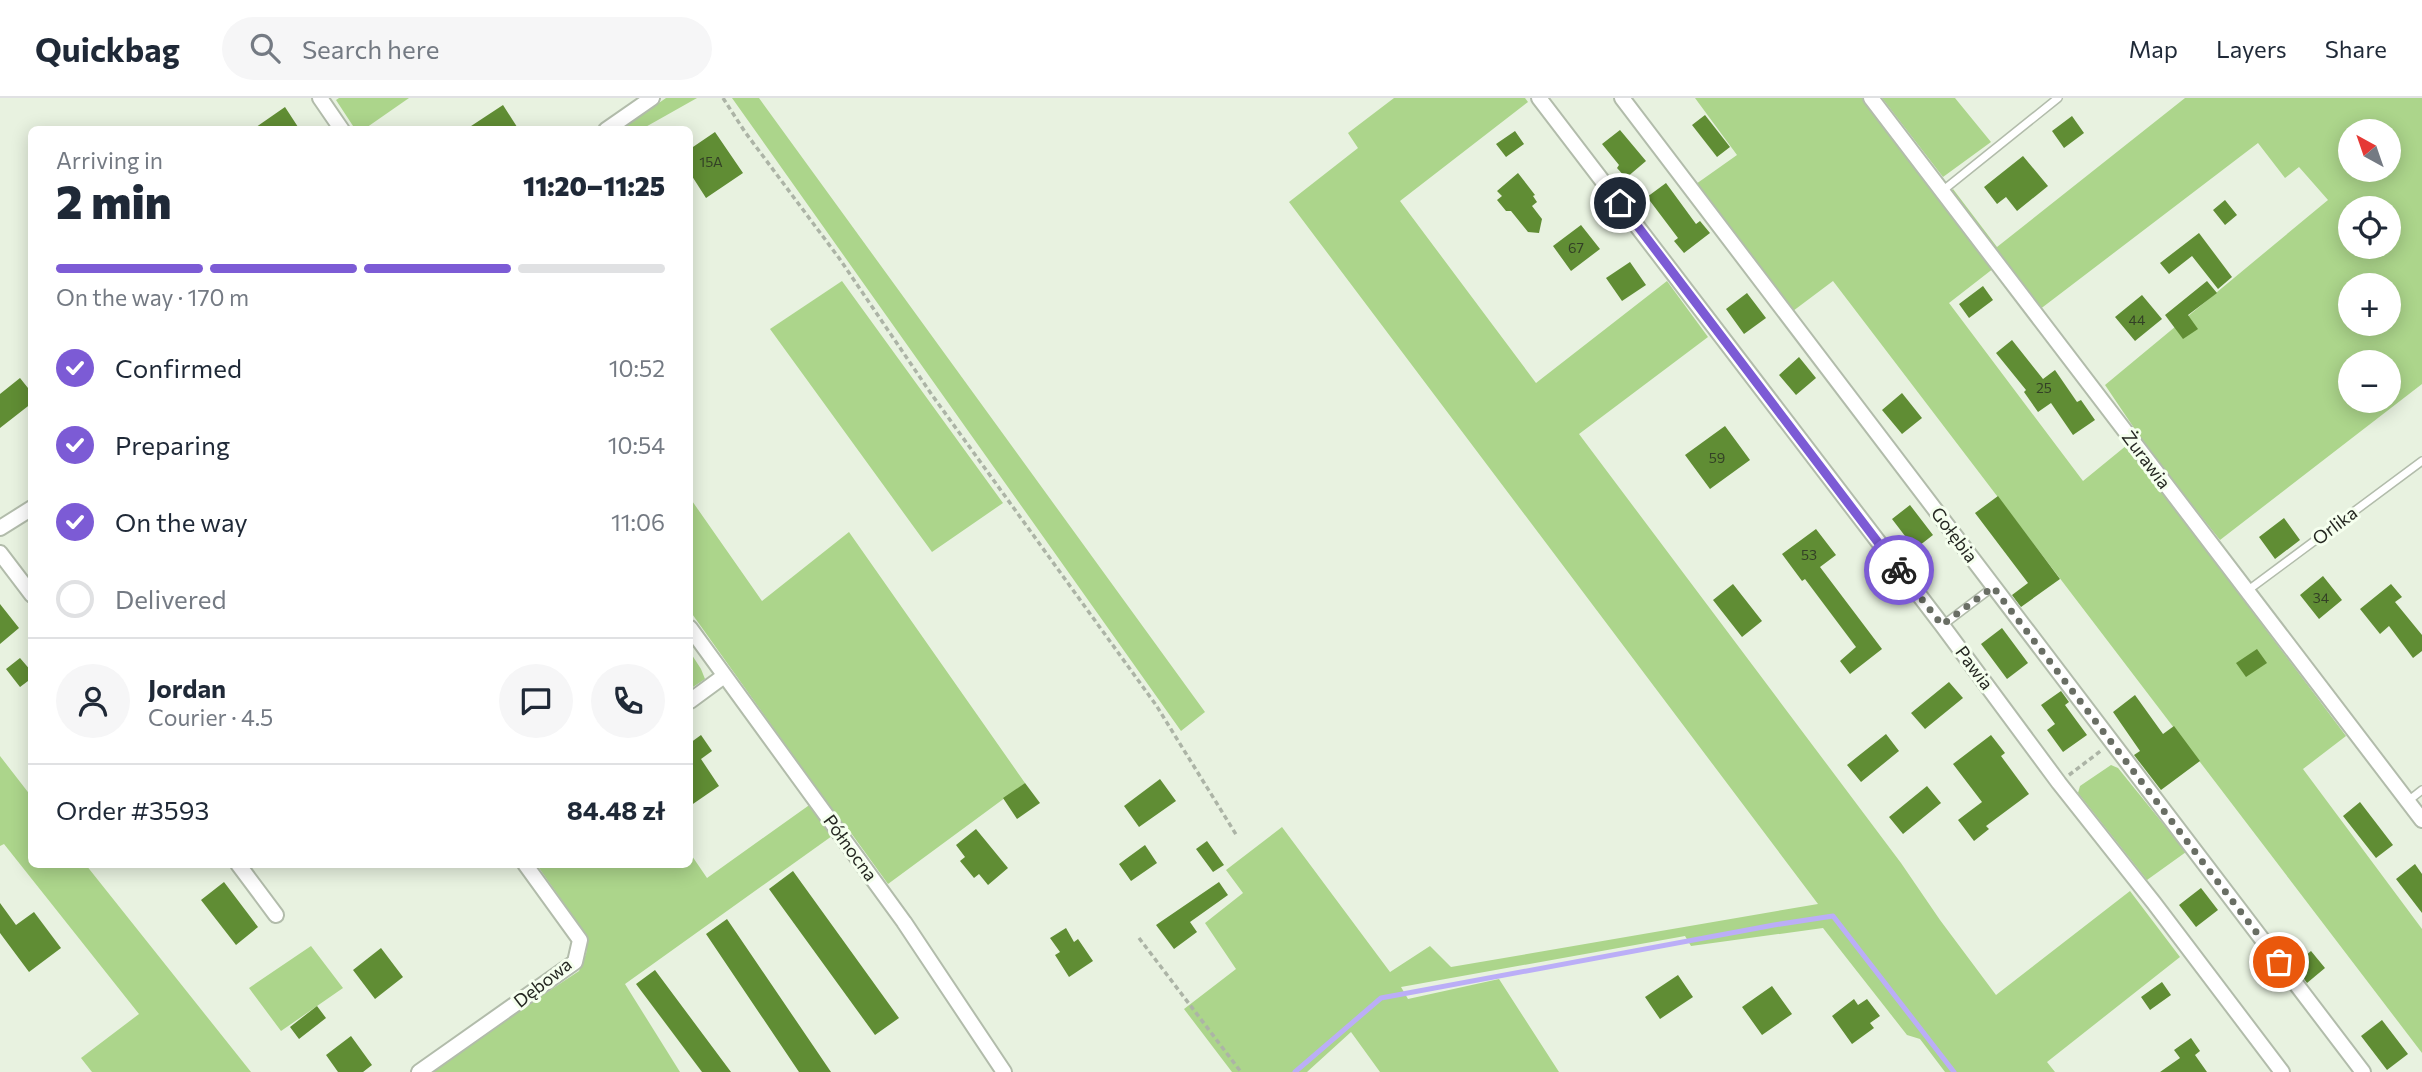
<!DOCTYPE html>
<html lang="en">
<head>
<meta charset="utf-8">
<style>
	body { margin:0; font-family:Commissioner,sans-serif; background:#f6f6f7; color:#1f2937; height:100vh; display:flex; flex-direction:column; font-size:26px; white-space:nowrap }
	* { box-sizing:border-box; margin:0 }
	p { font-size:23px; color:#747a83 }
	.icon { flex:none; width:38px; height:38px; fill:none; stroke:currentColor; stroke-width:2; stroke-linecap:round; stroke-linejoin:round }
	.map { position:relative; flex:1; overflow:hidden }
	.details { position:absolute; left:28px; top:28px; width:665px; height:742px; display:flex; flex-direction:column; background:#fff; border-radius:10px; box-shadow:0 4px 18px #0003 }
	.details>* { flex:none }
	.needle { width:46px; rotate:320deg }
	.tools { position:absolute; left:2338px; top:21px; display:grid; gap:14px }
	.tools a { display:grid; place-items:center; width:63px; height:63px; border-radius:50%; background:#fff; box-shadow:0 4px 18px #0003; font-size:35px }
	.pin { position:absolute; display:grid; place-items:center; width:60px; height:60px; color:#fff; margin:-30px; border:4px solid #fff; border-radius:50%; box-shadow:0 2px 7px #0007 }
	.courier { position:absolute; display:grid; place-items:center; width:70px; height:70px; margin:-35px; border:5px solid #7c5bd5; border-radius:50%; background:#fff; color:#222; box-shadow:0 2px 9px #0007 }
	.overview em { font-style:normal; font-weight:800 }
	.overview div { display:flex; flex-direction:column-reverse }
	.overview { display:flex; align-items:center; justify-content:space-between; height:119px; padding:0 28px }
	h1 { font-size:46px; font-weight:800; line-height:52px }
	.bar { display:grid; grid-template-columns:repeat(4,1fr); gap:10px 7px; align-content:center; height:84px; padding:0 28px }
	.bar i { height:9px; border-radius:5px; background:#e0e1e3 }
	.bar .on { background:#7c5bd5 }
	.bar p { grid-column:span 4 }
	.line { display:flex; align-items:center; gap:18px; padding:0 28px; border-top:2px solid #e0e1e3 }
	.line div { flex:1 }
	.round { display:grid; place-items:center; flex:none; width:74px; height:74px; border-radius:37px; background:#f6f6f7 }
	ol { padding:0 28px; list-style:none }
	li { display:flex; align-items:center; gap:21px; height:77px }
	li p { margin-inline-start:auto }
	li .icon { padding:7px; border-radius:50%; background:#7c5bd5; color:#fff; stroke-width:4 }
	li:last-child { color:#747a83 }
	li i { width:38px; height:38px; border:4px solid #e0e1e3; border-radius:50% }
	header { display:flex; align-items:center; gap:42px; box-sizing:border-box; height:98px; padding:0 35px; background:#fff; border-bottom:2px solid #e0e1e3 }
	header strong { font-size:33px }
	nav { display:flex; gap:38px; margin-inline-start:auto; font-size:24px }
	.search { width:490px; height:63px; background:#f6f6f7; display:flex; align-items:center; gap:18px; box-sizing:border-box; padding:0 24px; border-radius:38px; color:#747a83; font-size:26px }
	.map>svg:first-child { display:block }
	.green { fill:#acd58b; fill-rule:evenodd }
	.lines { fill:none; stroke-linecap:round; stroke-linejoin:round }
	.stream { stroke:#bbaef7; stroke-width:5 }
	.building { fill:#608d34 }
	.service-casing { stroke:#b2bcab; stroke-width:10 }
	.minor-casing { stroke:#b2bcab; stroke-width:18 }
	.path { stroke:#acb4a6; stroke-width:3.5; stroke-dasharray:5 3.5; stroke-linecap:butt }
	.service { stroke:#fff; stroke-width:7 }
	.minor { stroke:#fff; stroke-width:14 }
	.done { stroke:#696e64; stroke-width:7; stroke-dasharray:0 12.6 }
	.route { stroke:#7c5bd5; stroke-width:9 }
	.labels { text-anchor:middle; stroke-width:6; stroke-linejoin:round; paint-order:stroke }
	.number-label { font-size:14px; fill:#334026 }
	.street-label { font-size:18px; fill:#242721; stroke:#f5ffee }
</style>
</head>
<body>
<header>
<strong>Quickbag</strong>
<div class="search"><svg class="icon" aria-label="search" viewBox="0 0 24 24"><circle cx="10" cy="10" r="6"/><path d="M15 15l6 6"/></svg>Search here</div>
<nav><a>Map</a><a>Layers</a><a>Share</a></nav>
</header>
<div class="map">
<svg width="2422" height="974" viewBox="0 0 2422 974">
	<rect width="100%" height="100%" fill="#e8f2e0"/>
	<!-- green -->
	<path class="green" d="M339,0H409L363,32L355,31L336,2Z
		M666,0H697L642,31H631L627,27Z
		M732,0H759L1205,614L1181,633Z
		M1394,0H1525L1528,4L1400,103L1536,285L1667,183L1708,239L1579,336L1901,765L1940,822L1996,897L2130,793L2180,859L2047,964L2055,974H1945L1920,941L1907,937L1823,830L1691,848L1685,838L1401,889L1408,901L1499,881L1559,974H1380L1351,934L1307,974H1232L1184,911L1236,871L1205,825L1243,795L1226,772L1282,729L1390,874L1430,848L1451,869L1818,806L1289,104L1358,50L1348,35Z
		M1695,0H1862L1994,170L1949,205L2083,383L2127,347L2346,638L2303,671L2422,831V955L1833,183L1793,213L1696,86L1737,57Z
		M1882,0H1955L1991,44L1943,79Z
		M2185,0H2422V286L2220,442L2153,358L2105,287L2328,102L2299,69L2285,80L2258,45L2039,212L1949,95L1953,91L1997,149ZM2350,33H2389V72H2350ZM2350,110H2389V149H2350ZM2350,187H2389V226H2350ZM2350,264H2389V303H2350Z
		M842,183L1003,405L932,454L770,231Z
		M690,400L762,503L849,434L1025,685L888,786L846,728L625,886L680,974H427L579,873L586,856L588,840L537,767L690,766V755L707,780L822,698L690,513Z
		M690,554L701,571L705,581L690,591Z
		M0,658L31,698L32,766L86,767L251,974H92L81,960L139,916L4,746L0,748Z
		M2111,667L2118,670L2186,754L2147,782L2078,695L2080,688Z
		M311,848L343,890L281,933L249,890Z"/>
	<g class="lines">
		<!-- stream -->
		<path class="stream" d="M1295,974L1381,900L1774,827L1833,818L1954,974"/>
	</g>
	<!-- building -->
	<path class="building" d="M503,7L519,32H465Z
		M285,9L300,32H252Z
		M1705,17L1730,49L1717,59L1692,27Z
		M2072,18L2084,35L2064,50L2052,33Z
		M1620,32L1646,63L1626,80L1617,70L1619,67L1602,46Z
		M1515,33L1524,46L1506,59L1496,46Z
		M715,34L743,75L706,100L690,75V51Z
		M2023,58L2048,88L2017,113L2006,99L1997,106L1984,89Z
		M1518,75L1535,97L1533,98L1537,104L1532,108L1542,121L1539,135L1528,134L1511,113H1506L1497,102L1502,98L1497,93Z
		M1666,85L1696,126L1700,123L1710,135L1684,155L1674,143L1678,140L1647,99Z
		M2225,102L2237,117L2225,127L2213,112Z
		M1581,127L1600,151L1571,173L1553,148Z
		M2199,135L2232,179L2218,191L2192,158L2169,176L2160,165Z
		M1630,164L1646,187L1622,203L1606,180Z
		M2207,183L2217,195L2188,217L2198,231L2183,241L2165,217Z
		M1983,188L1993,202L1969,220L1959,206Z
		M1747,195L1766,220L1744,236L1726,211Z
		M2142,197L2162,221L2135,243L2115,219Z
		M2012,242L2043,281L2055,272L2077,304L2081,302L2095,322L2073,337L2051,305L2038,314L2024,294L2026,292L1996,255Z
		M1799,259L1816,280L1796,297L1779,277Z
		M20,280L32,295V305L0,330V296Z
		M1902,295L1922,320L1902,336L1882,312Z
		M1725,328L1750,362L1710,391L1685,357Z
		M1998,398L2060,481L2021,509L2012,497L2028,485L1975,415Z
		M1910,407L1933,437L1915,451L1892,421Z
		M2284,420L2300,442L2275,461L2259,439Z
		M1816,431L1836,457L1820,469L1882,551L1850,576L1840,563L1856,549L1805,481L1802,483L1782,456Z
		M2323,478L2342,502L2319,521L2300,497Z
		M1733,486L1762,523L1742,539L1713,502Z
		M2391,486L2402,499L2395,504L2422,537V553L2413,560L2389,528L2380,536L2360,511Z
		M0,506L19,530L0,546Z
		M2002,530L2028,565L2007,581L1981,546Z
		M2257,551L2267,565L2246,579L2236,565Z
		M20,560L32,574V580L20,589L6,571Z
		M1949,584L1963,600L1925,631L1911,615Z
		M2061,593L2069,604L2065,607L2087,637L2063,654L2047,632L2055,626L2041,607Z
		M2135,597L2163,636L2174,628L2200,663L2161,692L2134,657L2140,653L2113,614Z
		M1886,636L1899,653L1861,684L1847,667Z
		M701,637L712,653L701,661L719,688L690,708V645Z
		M1991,637L2005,655L2001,658L2029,696L1986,728L1989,731L1974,743L1958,722L1982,704L1953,666Z
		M1160,681L1176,703L1139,729L1124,708Z
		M1025,685L1040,705L1017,721L1003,700Z
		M1927,688L1941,705L1903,736L1889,719Z
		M2360,704L2393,747L2376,760L2343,718Z
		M976,731L1008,770L988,787L979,776L974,780L960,763L965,759L956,747Z
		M1207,743L1224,767L1213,774L1196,751Z
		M1145,747L1157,765L1131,783L1119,766Z
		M2415,766L2422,776V815L2396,781Z
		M793,773L899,920L875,937L769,791Z
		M224,784L258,829L236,847L201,802Z
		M1219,784L1228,797L1190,824L1197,834L1174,851L1156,827Z
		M2201,790L2218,812L2196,829L2179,807Z
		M0,805L16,827L34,814L61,850L29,874L0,835Z
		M727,821L831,974H799L706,836Z
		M1066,830L1074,844L1078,841L1093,863L1069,879L1055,857L1060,854L1050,840Z
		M381,850L403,879L375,901L353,872Z
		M2311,853L2325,870L2307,885L2294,867Z
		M655,872L731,974H702L636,886Z
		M1678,877L1693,899L1660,921L1645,899Z
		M2162,884L2171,897L2150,912L2141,899Z
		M1772,888L1792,916L1762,937L1742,909Z
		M1854,901L1858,907L1867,901L1880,918L1870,925L1874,930L1852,946L1832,918Z
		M317,908L326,920L299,941L290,929Z
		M2382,922L2408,956L2387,972L2361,938Z
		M351,938L372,967L363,974H338L326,957Z
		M2191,940L2200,953L2195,957L2207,974H2160L2180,960L2174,952Z"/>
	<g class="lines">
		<!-- service casing -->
		<g class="service-casing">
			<path id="service" d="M1941,94L2058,0
				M2247,493L2422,363
				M1943,527L1993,489
				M2408,703L2422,692"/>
		</g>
		<!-- minor casing -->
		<g class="minor-casing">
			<path id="minor" d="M320,0L342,32
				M1539,0L1942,527L2059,685L2154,805L2282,974
				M1622,0L2363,974
				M1871,0L2422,722
				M606,32L652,0
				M0,430L32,410
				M0,455L32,497
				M690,530L904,824L1004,974
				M690,603L724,578
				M238,766L276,817
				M419,974L575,864L580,842L525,766"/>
		</g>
		<!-- path -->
		<path class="path" d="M723,0L745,34L839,160L932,297L1156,607L1237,738
			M2069,677L2102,652
			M1139,840L1241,974"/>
		<!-- service -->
		<use href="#service" class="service"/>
		<!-- minor -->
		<use href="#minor" class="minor"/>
	</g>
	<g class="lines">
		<!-- done -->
		<path class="done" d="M1899,472L1942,527L1993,489L2279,864"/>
		<!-- route -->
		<path class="route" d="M1620,105L1899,472"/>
	</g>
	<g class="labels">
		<!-- number labels -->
		<g class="number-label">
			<text x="711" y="69">15A</text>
			<text x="1576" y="155">67</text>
			<text x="2137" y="227">44</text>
			<text x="2044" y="295">25</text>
			<text x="1717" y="365">59</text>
			<text x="1809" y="462">53</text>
			<text x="2321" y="505">34</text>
		</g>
		<!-- street labels -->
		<g class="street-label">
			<text transform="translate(2146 362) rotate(53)" y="6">Żurawia</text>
			<text transform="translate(2335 428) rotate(-37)" y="6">Orlika</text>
			<text transform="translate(1954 437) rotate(53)" y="6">Gołębia</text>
			<text transform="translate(1974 570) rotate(53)" y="6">Pawia</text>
			<text transform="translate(850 750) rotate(54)" y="6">Północna</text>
			<text transform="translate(543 885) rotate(-38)" y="6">Dębowa</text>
		</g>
	</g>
</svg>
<div class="tools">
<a><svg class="needle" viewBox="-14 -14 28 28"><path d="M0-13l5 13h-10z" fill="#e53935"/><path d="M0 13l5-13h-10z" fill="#747a83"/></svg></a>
<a><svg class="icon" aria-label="locate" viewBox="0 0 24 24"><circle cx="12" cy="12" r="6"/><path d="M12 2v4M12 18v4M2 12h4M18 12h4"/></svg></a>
<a>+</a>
<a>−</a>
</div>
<div class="pin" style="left:2279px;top:864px;background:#ea580c"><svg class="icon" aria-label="bag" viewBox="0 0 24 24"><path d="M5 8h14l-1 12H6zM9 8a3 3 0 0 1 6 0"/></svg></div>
<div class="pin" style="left:1620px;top:105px;background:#1f2937"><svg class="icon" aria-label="home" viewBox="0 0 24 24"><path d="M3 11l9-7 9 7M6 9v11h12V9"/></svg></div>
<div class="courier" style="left:1899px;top:472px"><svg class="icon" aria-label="bike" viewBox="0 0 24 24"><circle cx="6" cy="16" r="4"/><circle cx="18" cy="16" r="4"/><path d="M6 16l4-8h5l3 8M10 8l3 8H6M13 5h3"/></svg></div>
<section class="details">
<div class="overview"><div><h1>2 min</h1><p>Arriving in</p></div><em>11:20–11:25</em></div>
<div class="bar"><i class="on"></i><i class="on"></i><i class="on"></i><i></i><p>On the way · 170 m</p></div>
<ol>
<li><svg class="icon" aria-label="check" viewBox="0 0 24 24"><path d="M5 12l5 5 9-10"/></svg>Confirmed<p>10:52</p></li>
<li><svg class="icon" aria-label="check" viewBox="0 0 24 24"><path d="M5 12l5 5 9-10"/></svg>Preparing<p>10:54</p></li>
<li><svg class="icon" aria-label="check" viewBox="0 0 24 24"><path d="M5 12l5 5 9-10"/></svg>On the way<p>11:06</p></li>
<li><i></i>Delivered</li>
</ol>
<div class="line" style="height:126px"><a class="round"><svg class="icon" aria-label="person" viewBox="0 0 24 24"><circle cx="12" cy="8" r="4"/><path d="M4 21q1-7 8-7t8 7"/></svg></a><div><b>Jordan</b><p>Courier · 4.5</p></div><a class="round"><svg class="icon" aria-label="chat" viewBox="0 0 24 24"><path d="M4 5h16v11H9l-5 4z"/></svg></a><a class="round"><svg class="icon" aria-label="phone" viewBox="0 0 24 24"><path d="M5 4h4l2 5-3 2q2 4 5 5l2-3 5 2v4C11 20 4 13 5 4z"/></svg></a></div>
<div class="line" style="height:91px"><div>Order #3593</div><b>84.48 zł</b></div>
</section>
</div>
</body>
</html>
